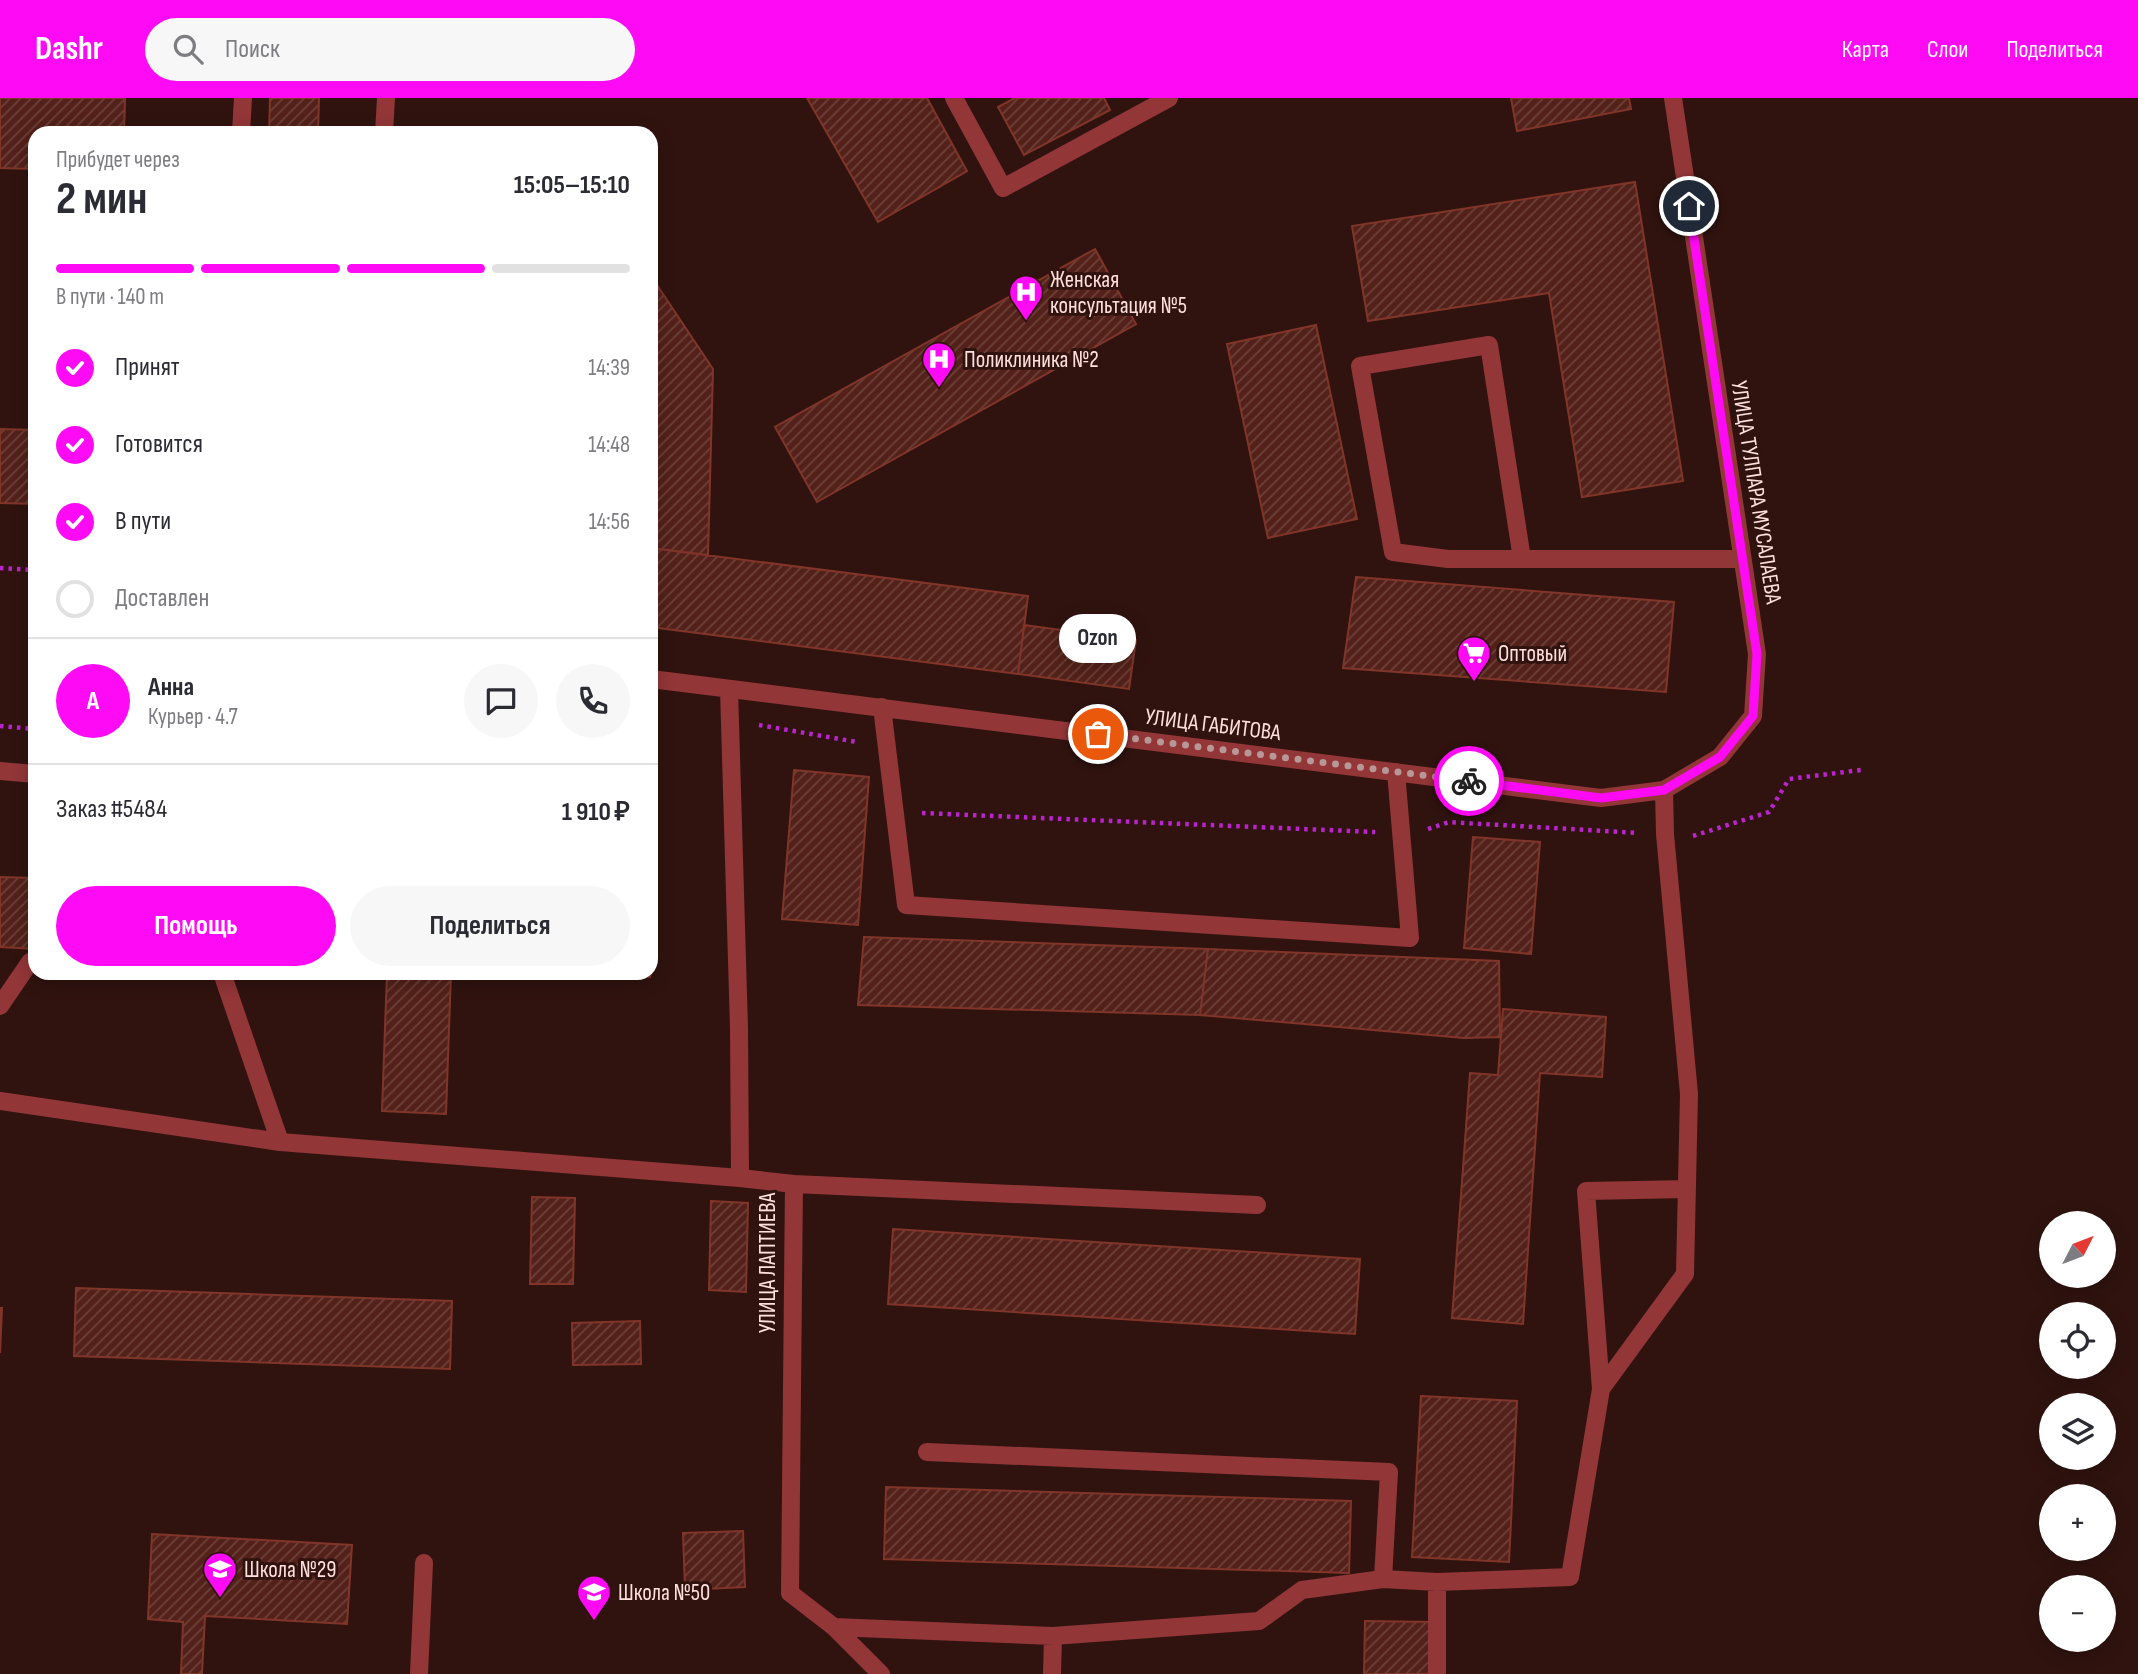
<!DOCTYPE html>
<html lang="ru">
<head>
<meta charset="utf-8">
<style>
	body { margin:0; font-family:"Sofia Sans Condensed",sans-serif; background:#f7f7f7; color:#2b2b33; height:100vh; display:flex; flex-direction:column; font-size:26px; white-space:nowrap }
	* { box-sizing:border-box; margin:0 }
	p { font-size:23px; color:#7c7c81 }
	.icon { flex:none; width:38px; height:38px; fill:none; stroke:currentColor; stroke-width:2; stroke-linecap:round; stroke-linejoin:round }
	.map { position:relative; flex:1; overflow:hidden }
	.drawer { position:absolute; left:28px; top:28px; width:630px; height:854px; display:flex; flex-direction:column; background:#fff; border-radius:21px; box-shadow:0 4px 18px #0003 }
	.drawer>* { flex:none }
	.needle { width:46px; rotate:48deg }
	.tools { position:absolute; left:2039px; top:1113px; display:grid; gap:14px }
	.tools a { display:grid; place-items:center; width:77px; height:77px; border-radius:50%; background:#fff; box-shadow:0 4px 18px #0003; font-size:35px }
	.pin { position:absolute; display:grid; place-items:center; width:60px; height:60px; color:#fff; margin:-30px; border:4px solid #fff; border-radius:50%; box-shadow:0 2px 7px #0007 }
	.courier { position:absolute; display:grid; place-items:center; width:70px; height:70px; margin:-35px; border:5px solid #ff0af5; border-radius:50%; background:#fff; color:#222; box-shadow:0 2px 9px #0007 }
	.bubble { position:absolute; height:49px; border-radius:24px; background:#fff; box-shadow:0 4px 18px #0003; font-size:23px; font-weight:700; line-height:49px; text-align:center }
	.overview em { font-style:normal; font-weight:700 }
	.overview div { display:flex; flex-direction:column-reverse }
	.overview { display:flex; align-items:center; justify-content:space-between; height:119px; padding:0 28px }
	h1 { font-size:46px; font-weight:700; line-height:52px }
	.bar { display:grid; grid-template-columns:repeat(4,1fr); gap:10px 7px; align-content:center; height:84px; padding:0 28px }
	.bar i { height:9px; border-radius:5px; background:#e1e1e2 }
	.bar .active { background:#ff0af5 }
	.bar p { grid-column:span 4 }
	.line { display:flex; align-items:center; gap:18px; padding:0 28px; border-top:2px solid #e1e1e2 }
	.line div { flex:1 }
	.round { display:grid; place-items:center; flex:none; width:74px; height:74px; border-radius:37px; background:#f7f7f7 }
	ol { padding:0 28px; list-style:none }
	li { display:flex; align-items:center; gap:21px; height:77px }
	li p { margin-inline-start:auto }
	li .icon { padding:7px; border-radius:50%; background:#ff0af5; color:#fff; stroke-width:4 }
	li:last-child { color:#7c7c81 }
	li i { width:38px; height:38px; border:4px solid #e1e1e2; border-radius:50% }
	.action { display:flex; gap:14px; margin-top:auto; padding:14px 28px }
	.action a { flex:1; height:80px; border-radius:42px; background:#ff0af5; color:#fff; font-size:28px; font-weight:700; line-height:80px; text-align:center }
	.action a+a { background:#f7f7f7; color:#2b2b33 }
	header { display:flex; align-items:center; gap:42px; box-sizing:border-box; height:98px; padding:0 35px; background:#ff0af5; color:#fff }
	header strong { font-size:33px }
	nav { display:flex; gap:38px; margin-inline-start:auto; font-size:24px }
	.search { width:490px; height:63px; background:#f7f7f7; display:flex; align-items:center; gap:18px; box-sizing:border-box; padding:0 24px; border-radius:38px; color:#7c7c81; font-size:26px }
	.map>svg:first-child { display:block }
	.building { fill:url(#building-hatch); stroke:#813529; stroke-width:2 }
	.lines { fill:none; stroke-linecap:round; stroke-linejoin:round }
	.path { stroke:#b924cd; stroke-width:4.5; stroke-dasharray:3.5 5; stroke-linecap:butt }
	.minor { stroke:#933638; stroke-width:18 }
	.done { stroke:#b79896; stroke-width:7; stroke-dasharray:0 12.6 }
	.route { stroke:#ff0af5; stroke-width:9 }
	.labels { text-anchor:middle; stroke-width:6; stroke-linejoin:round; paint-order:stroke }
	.poi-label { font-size:23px; fill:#ffe0de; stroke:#30130f; text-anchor:start }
	.street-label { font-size:23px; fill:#ffe0de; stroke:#30130f }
</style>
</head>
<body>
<header>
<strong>Dashr</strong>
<div class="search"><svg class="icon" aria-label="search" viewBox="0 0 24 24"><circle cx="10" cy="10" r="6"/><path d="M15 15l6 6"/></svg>Поиск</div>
<nav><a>Карта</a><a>Слои</a><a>Поделиться</a></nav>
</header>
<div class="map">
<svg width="2138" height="1576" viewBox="0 0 2138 1576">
	<defs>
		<pattern id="building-hatch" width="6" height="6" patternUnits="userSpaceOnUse" patternTransform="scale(1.75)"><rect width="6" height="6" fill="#532119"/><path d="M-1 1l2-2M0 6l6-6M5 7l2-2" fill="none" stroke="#6d413a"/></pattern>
	</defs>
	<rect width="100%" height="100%" fill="#30130f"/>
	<!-- building -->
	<path class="building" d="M0,0H125L124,35H35V71L0,70Z
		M270,0H319L318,35H269Z
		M807,0H927L967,73L878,124Z
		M1015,0H1104L1110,12L1024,57L998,9Z
		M1511,0H1629L1631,11L1517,33Z
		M1635,84L1683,383L1582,399L1549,195L1368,223L1352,128Z
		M1095,151L1136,226L817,404L775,329Z
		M651,178L713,271L708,457L651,450Z
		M1316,227L1357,421L1268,440L1227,246Z
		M0,331L35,332V406L0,405Z
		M651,450L1028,498L1018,576L651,529Z
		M1356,479L1674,504L1666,594L1343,570Z
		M1024,527L1136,542L1129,591L1018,576Z
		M794,672L869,679L858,827L782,821Z
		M1473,739L1540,744L1531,856L1464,850Z
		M0,779L35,780V851L0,849Z
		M651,802L653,803L651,864Z
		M864,839L1208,851L1200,917L858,907Z
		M1208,851L1499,863L1500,939L1464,940L1200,917Z
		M387,875H451L446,1016L382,1013Z
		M552,875H651L650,879Z
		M1503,911L1606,919L1602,979L1540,975L1523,1226L1452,1220L1470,975L1498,977Z
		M532,1099L575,1100L573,1186H530Z
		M711,1103L748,1105L746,1194L709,1192Z
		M893,1131L1360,1161L1355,1236L888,1206Z
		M76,1190L452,1203L450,1271L74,1258Z
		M0,1210H2L0,1255Z
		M640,1223L641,1266L573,1267L572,1225Z
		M1421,1298L1517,1303L1509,1464L1412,1459Z
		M886,1389L1351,1403L1349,1475L884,1461Z
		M743,1433L745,1489L685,1492L683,1435Z
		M152,1436L352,1447L347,1526L205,1518L202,1576H181L183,1524L148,1521Z
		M1365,1523L1434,1524V1576H1364Z"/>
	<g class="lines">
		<!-- path -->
		<path class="path" d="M0,470L35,472
			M759,627L857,644
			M0,628L35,631
			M922,715L1375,734
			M1428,731L1449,724L1638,735
			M1693,738L1769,714L1789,681L1861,672"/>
		<!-- minor -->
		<path class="minor" d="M954,0L1003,90L1169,0
			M241,35L243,0
			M384,35L386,0
			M1522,461L1489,247L1360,268L1393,454L1448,461H1741
			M651,581L1601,700L1664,692L1720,659L1753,618L1757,556L1673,0
			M729,591L739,930L740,1080L794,1086L790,1495L834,1529L881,1576
			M882,609L906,807L1410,840L1396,674
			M0,673L35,676
			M222,875L280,1044
			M0,908L30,864H35
			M0,1003L280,1044L740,1080
			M794,1086L1257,1107
			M1601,1291L1586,1093L1687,1091
			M927,1354L1389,1374L1383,1481L1302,1492L1259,1523L1053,1538
			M1383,1481L1437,1484V1576
			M1437,1484L1570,1479L1601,1291L1685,1176L1689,996L1665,736L1664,692
			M834,1529L1053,1538L1052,1576
			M419,1576L424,1465"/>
	</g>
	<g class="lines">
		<!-- done -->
		<path class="done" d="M1098,636L1469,683"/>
		<!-- route -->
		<path class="route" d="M1469,683L1601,700L1664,692L1720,659L1753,618L1757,556L1689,108"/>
	</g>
	<!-- icons -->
	<defs>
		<g id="hospital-pin" transform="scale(1.75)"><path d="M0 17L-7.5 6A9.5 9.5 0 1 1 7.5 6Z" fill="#ff0af5" stroke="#30130f"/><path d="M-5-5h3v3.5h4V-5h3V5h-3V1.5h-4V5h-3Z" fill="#fff"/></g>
		<g id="supermarket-pin" transform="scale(1.75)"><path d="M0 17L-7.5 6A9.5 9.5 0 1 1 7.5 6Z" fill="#ff0af5" stroke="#30130f"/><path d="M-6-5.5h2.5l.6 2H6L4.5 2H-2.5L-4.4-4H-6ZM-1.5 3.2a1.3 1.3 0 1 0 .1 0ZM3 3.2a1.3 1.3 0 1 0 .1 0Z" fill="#fff"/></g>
		<g id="school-pin" transform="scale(1.75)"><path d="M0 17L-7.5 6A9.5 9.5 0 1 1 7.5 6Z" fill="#ff0af5" stroke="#30130f"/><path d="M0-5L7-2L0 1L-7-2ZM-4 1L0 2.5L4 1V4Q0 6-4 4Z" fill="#fff"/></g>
	</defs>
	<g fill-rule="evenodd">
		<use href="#hospital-pin" x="1026" y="194"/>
		<use href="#hospital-pin" x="939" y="261"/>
		<use href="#supermarket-pin" x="1474" y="555"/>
		<use href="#school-pin" x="220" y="1471"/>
		<use href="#school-pin" x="594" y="1494"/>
	</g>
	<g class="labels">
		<!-- poi labels -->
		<g class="poi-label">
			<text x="1050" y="189">Женская<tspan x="1050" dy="26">консультация №5</tspan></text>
			<text x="964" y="269">Поликлиника №2</text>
			<text x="1498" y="563">Оптовый</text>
			<text x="244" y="1479">Школа №29</text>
			<text x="618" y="1502">Школа №50</text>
		</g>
		<!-- street labels -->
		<g class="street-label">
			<text transform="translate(1757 394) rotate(81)" y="8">УЛИЦА ТУЛПАРА МУСАЛАЕВА</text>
			<text transform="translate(1213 626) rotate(7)" y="8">УЛИЦА ГАБИТОВА</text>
			<text transform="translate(767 1165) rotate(-90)" y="8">УЛИЦА ЛАПТИЕВА</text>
		</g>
	</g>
</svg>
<div class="tools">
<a><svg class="needle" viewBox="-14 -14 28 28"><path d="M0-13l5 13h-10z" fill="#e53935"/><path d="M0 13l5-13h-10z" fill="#7c7c81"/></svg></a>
<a><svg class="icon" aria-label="locate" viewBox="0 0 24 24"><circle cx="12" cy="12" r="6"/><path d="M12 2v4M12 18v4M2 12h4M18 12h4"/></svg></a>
<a><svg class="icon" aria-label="layers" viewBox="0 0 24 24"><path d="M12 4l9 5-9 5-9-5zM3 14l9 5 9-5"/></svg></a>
<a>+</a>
<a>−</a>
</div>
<div class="pin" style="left:1098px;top:636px;background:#ea580c"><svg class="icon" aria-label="bag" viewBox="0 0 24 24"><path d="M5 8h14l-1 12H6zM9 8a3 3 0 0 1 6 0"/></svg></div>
<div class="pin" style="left:1689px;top:108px;background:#1f2937"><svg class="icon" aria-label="home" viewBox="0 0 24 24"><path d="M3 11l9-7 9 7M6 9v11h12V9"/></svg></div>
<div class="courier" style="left:1469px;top:683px"><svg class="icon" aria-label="bike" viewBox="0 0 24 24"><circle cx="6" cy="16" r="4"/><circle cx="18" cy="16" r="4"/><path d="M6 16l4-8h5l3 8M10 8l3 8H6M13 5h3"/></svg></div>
<div class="bubble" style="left:1059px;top:516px;width:77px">Ozon</div>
<section class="drawer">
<div class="overview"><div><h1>2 мин</h1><p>Прибудет через</p></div><em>15:05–15:10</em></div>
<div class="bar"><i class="active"></i><i class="active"></i><i class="active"></i><i></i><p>В пути · 140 m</p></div>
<ol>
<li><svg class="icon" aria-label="check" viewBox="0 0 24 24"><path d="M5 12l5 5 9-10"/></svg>Принят<p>14:39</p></li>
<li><svg class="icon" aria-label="check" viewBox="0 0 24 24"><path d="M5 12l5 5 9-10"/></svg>Готовится<p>14:48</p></li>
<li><svg class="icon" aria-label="check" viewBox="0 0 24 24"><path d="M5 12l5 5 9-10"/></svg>В пути<p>14:56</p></li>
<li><i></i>Доставлен</li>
</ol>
<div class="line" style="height:126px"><b class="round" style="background:#ff0af5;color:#fff">А</b><div><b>Анна</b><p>Курьер · 4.7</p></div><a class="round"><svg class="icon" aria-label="chat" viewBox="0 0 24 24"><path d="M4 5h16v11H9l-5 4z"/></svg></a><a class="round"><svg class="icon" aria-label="phone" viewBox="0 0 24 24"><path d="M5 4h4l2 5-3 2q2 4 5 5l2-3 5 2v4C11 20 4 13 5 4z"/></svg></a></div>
<div class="line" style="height:91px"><div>Заказ #5484</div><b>1 910 ₽</b></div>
<div class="action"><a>Помощь</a><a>Поделиться</a></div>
</section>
</div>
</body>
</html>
